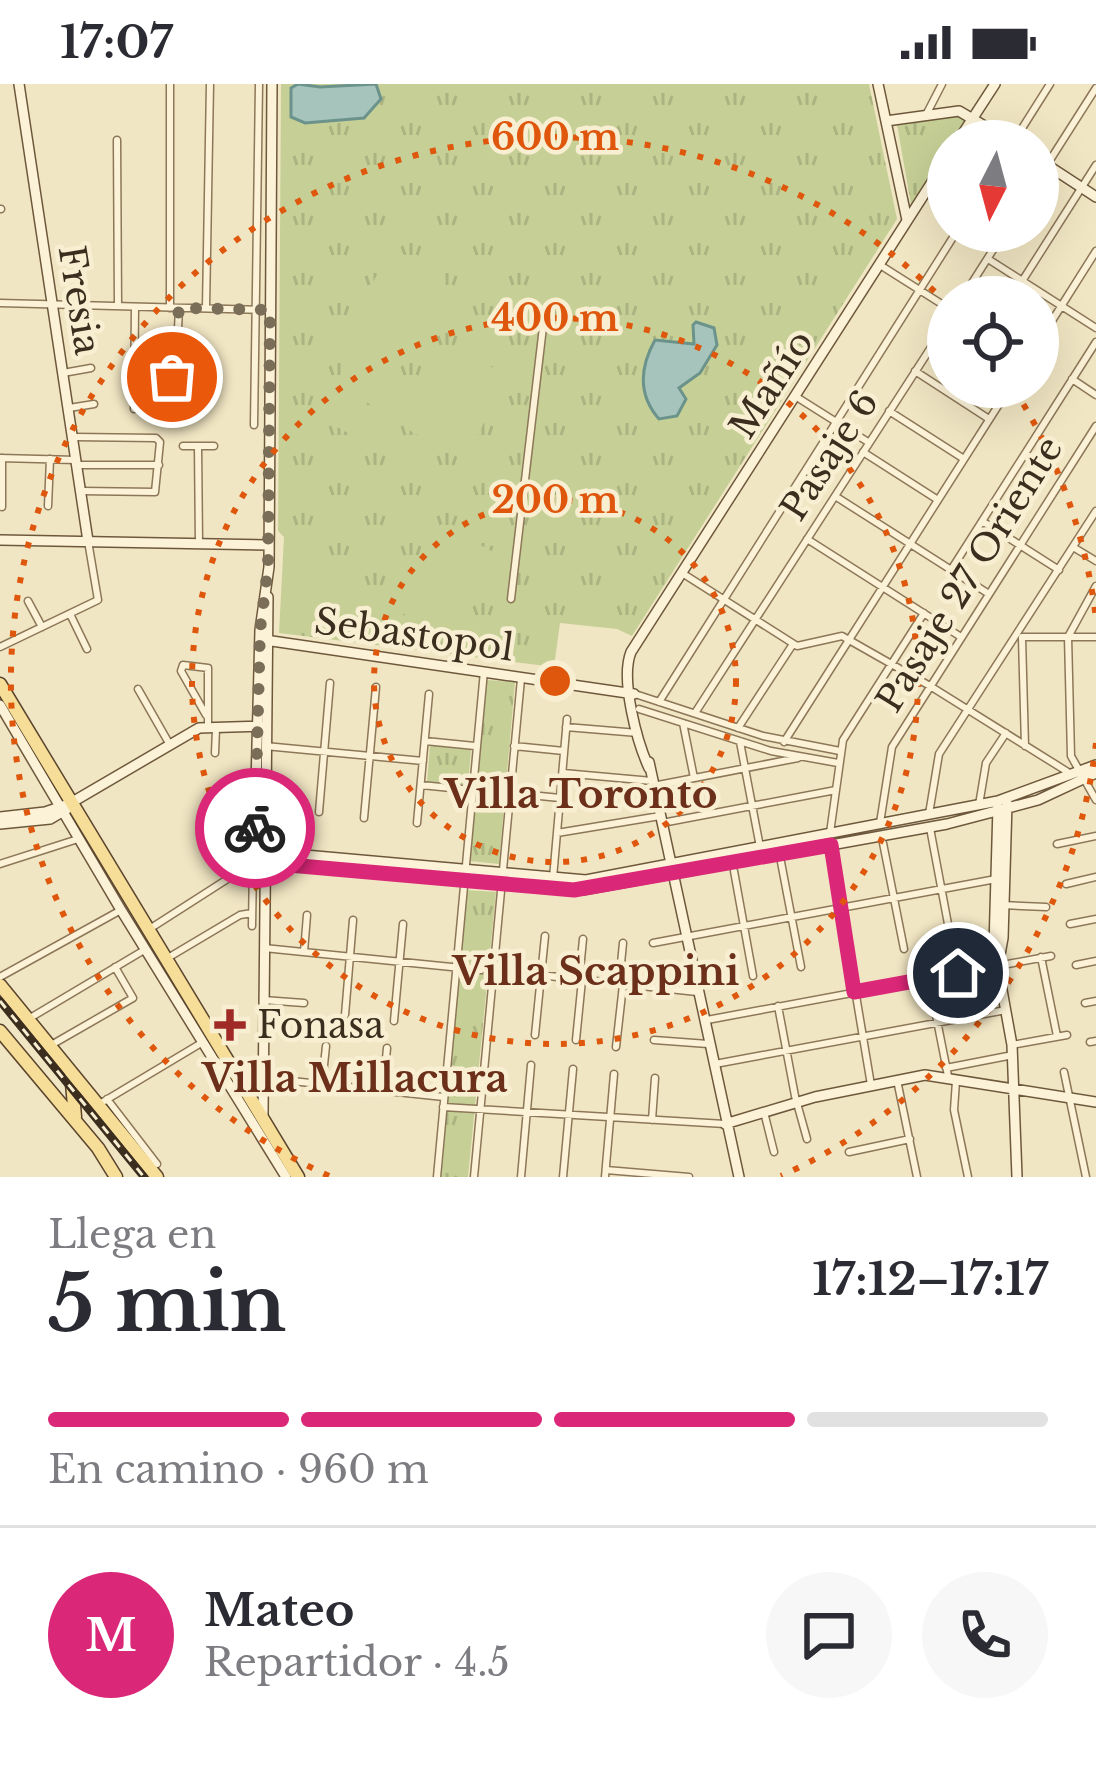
<!DOCTYPE html>
<html lang="es">
<head>
<meta charset="utf-8">
<style>
	body { margin:0; font-family:"Libre Baskerville",serif; background:#f7f7f7; color:#2b2b33; height:100vh; display:flex; flex-direction:column; font-size:45px; white-space:nowrap }
	* { box-sizing:border-box; margin:0 }
	p { font-size:39px; color:#7c7c81 }
	.icon { flex:none; width:66px; height:66px; fill:none; stroke:currentColor; stroke-width:2; stroke-linecap:round; stroke-linejoin:round }
	.map { position:relative; height:1093px; overflow:hidden }
	.side { display:flex; flex-direction:column; background:#fff; flex:1 }
	.side>* { flex:none }
	.needle { width:78px; rotate:186deg }
	.controls { position:absolute; left:927px; top:36px; display:grid; gap:24px }
	.controls a { display:grid; place-items:center; width:132px; height:132px; border-radius:50%; background:#fff; box-shadow:0 12px 48px #0002; font-size:60px }
	.pin { position:absolute; display:grid; place-items:center; width:102px; height:102px; color:#fff; margin:-51px; border:6px solid #fff; border-radius:50%; box-shadow:0 3px 12px #0007 }
	.courier { position:absolute; display:grid; place-items:center; width:120px; height:120px; margin:-60px; border:9px solid #db2777; border-radius:50%; background:#fff; color:#222; box-shadow:0 3px 15px #0007 }
	.summary em { font-style:normal; font-weight:700 }
	.summary div { display:flex; flex-direction:column-reverse }
	.summary { display:flex; align-items:center; justify-content:space-between; height:204px; padding:0 48px }
	h1 { font-size:78px; font-weight:700; line-height:90px }
	.bar { display:grid; grid-template-columns:repeat(4,1fr); gap:18px 12px; align-content:center; height:144px; padding:0 48px }
	.bar i { height:15px; border-radius:9px; background:#e1e1e2 }
	.bar .selected { background:#db2777 }
	.bar p { grid-column:span 4 }
	.line { display:flex; align-items:center; gap:30px; padding:0 48px; border-top:3px solid #e1e1e2 }
	.line div { flex:1 }
	.round { display:grid; place-items:center; flex:none; width:126px; height:126px; border-radius:63px; background:#f7f7f7 }
	.status { display:flex; justify-content:space-between; align-items:center; height:84px; padding:0 60px; background:#fff; direction:ltr }
	.status svg { height:33px; fill:currentColor }
	.map>svg:first-child { display:block }
	.park { fill:url(#park-tufts) }
	.pitch { fill:#c6d096 }
	.water { fill:#a6c4bc; stroke:#6b938b; stroke-width:3 }
	.lines { fill:none; stroke-linecap:round; stroke-linejoin:round }
	.street-casing { stroke:#8d7759; stroke-width:9 }
	.secondary-casing { stroke:#6e583c; stroke-width:12 }
	.primary-casing { stroke:#5a442d; stroke-width:15 }
	.street { stroke:#fbf2d7; stroke-width:6 }
	.secondary { stroke:#fbf2d7; stroke-width:9 }
	.primary { stroke:#f6de99; stroke-width:12 }
	.rail-casing { stroke:#3c2e1e; stroke-width:8 }
	.rail { stroke:#f8efd3; stroke-width:3; stroke-dasharray:9; stroke-linecap:butt }
	.done { stroke:#7b6e58; stroke-width:12; stroke-dasharray:0 21.6 }
	.route { stroke:#db2777; stroke-width:15 }
	.ring { fill:none; stroke:#df570d; stroke-width:6; stroke-dasharray:6 12 }
	.poi-dot { fill:#a02a25; stroke:#f8efd3; stroke-width:4.5 }
	.labels { text-anchor:middle; stroke-width:9; stroke-linejoin:round; paint-order:stroke }
	.street-label { font-size:36px; fill:#3c2e1e; stroke:#f8efd3 }
	.poi-label { font-size:36px; fill:#3c2e1e; stroke:#f8efd3; text-anchor:start }
	.neighbourhood-label { font-size:39px; font-weight:bold; fill:#6b2f1a; stroke:#f8efd3 }
	.centre { fill:#df570d; stroke:#f8efd3; stroke-width:6 }
	.ring-label { font-size:36px; text-anchor:middle; font-weight:bold; fill:#df570d; stroke:#f8efd3; stroke-width:9; stroke-linejoin:round; paint-order:stroke }
</style>
</head>
<body>
<div class="status"><b>17:07</b><svg viewBox="0 0 49 12"><path d="M0 12V9h3v3zM5 12V6h3v6zM10 12V3h3v9zM15 12V0h3v12zM26 1h20v11H26zM47 4h2v5h-2z"/></svg></div>
<div class="map">
<svg width="1096" height="1093" viewBox="0 0 1096 1093">
	<defs>
		<pattern id="park-tufts" width="24" height="20" patternUnits="userSpaceOnUse" patternTransform="scale(3)"><rect width="24" height="20" fill="#c6d096"/><path d="M3 7l-1-3M5 7V3M7 7l1-3M15 17l-1-3M17 17v-4M19 17l1-3" fill="none" stroke="#abb381"/></pattern>
	</defs>
	<rect width="100%" height="100%" fill="#f1e6c3"/>
	<!-- park -->
	<path class="park" d="M281,0H869L897,135L632,552L617,545L560,539L554,583L279,549L284,453L278,447Z
		M962,30L968,35L953,57H948V65L911,120L897,41Z
		M487,596L515,598L499,780L470,777Z
		M430,661L471,665L468,702L427,698Z
		M466,806L496,808L468,1093H440Z"/>
	<!-- pitch -->
	<path class="pitch" d="M393,164L446,196L396,280L343,249Z
		M453,261L510,293L463,376L405,344Z
		M349,273L406,303L390,331L335,301Z
		M333,304L388,335L373,362L318,333Z
		M441,440L499,471L450,553L394,525Z
		M290,474L368,532L343,552L286,543Z"/>
	<!-- water -->
	<path class="water" d="M298,0L320,3L376,0L381,15L364,34L305,39L291,33V4Z
		M696,238L714,244L717,261L700,289L679,304L686,315L677,332L659,335C638,311 640,283 655,256L694,260L693,241Z"/>
	<g class="lines">
		<!-- street casing -->
		<g class="street-casing">
			<path id="street" d="M170,0V224
				M926,31L942,0
				M117,56L118,222
				M1014,57L1050,0
				M1038,95L1096,4
				M926,107L948,121
				M0,125H1
				M989,147L1001,154
				M988,175L1096,244
				M880,181L948,224
				M963,213L1005,147
				M1012,213L1096,81
				M0,219L270,226
				M206,224L210,0
				M1038,259L1096,167
				M915,287L989,335
				M63,289L91,284
				M1072,295L1096,311
				M795,312L868,358
				M172,322L173,261L178,245L179,224
				M69,324L94,320
				M134,325L135,223
				M889,327L964,375
				M254,341L259,0
				M74,353L156,354L160,358L155,408L81,407
				M183,362H214
				M198,362L199,460
				M863,368L938,416
				M0,374L76,376
				M79,381H159
				M835,412L989,510
				M48,422L50,375
				M2,423V374
				M982,437L1059,486
				M807,455L961,553
				M1073,463L1096,477
				M951,486L1096,258
				M682,489L797,562L842,552L930,602L1071,690
				M1096,502L1068,553L1071,672L1096,716
				M511,515L545,226
				M28,517L42,543
				M70,530L87,565
				M1022,553H1096
				M1022,554L1025,662
				M0,563L98,516L88,457
				M138,605L170,661
				M635,610L763,652L840,667
				M659,618L957,147
				M639,625L771,667L838,679
				M695,629L948,237
				M206,631L181,587L183,581L208,584V642
				M683,639L694,694
				M566,643L638,649
				M738,644L793,560
				M425,657L475,662
				M740,658L760,763
				M784,658L1010,303
				M265,662L423,677
				M514,662L564,667
				M215,669L216,645
				M563,689L652,697
				M421,701L471,706
				M653,702L798,674
				M510,709L560,714
				M979,721L986,679L1006,649
				M319,728L330,599
				M929,730L939,670L1096,427
				M364,734L376,603
				M417,739L429,610
				M662,739L836,706
				M880,739L892,663L1096,342
				M930,744L951,856
				M557,749L660,732
				M830,749L843,656L924,529
				M883,759L904,865
				M1057,760L1096,752
				M831,762L871,1001
				M781,778L801,883
				M0,780L78,755
				M734,787L753,892
				M553,794L567,635
				M1066,800L1096,793
				M1001,821L1046,823
				M1070,840L1096,835
				M252,842L253,781
				M151,844L254,778
				M653,859L996,795
				M264,864L481,886
				M304,868L307,831
				M1041,873L1057,952
				M166,875L240,831L252,829
				M1076,881L1096,877
				M493,886L697,908
				M0,893L121,826
				M579,896L583,855
				M929,896L948,992
				M619,900L623,859
				M263,916L304,919
				M1085,919L1096,917
				M778,922L795,1012L807,1055
				M345,931L353,836
				M30,934L146,865
				M707,936L1051,872
				M394,937L403,840
				M535,951L545,852
				M576,956L582,896
				M654,956L708,960
				M1090,958L1096,957
				M53,960L133,914L115,883
				M1012,961L1067,951
				M616,963L623,901
				M715,980L1006,926
				M946,984L1013,971
				M1064,988L1086,1093
				M263,994L444,1013
				M897,996L917,1093
				M956,997L954,1026L968,1093
				M322,1000L326,962
				M383,1007L387,964
				M107,1015L157,1080
				M101,1019L203,958
				M443,1023L725,1040
				M764,1028L774,1068
				M652,1036L655,994
				M849,1068L910,1055
				M606,1086L689,1093
				M437,1093L484,587
				M474,1093L521,595
				M521,1093L531,981
				M563,1093L573,985
				M605,1093L614,990"/>
		</g>
		<!-- secondary casing -->
		<g class="secondary-casing">
			<path id="secondary" d="M19,0L88,457
				M878,0L907,136
				M886,37L959,27L1010,57
				M958,57L995,0
				M1038,75L1096,113
				M0,456L268,461
				M269,483L260,546L254,778L582,806L947,740L1038,716L1096,689
				M269,484L272,0
				M265,556L634,610
				M0,621L121,826L286,1093
				M649,678L739,1093
				M649,684C637,658 620,595 631,568L948,73
				M998,723L994,862L1012,961L1017,1093
				M0,733L45,728L69,720L199,644L260,642
				M0,740L50,735L67,725
				M260,767L586,796L998,717L1096,681
				M999,876L1003,854L1007,719
				M263,1030L268,513
				M725,1040L815,1013L925,991L1096,1018"/>
		</g>
		<!-- primary casing -->
		<g class="primary-casing">
			<path id="primary" d="M0,600L298,1093
				M0,901L157,1093
				M0,947L98,1064L116,1093
				M71,988L75,1033"/>
		</g>
		<!-- street -->
		<use href="#street" class="street"/>
		<!-- secondary -->
		<use href="#secondary" class="secondary"/>
		<!-- primary -->
		<use href="#primary" class="primary"/>
		<!-- rail casing -->
		<g class="rail-casing">
			<path id="rail" d="M0,917L144,1093"/>
		</g>
		<!-- rail -->
		<use href="#rail" class="rail"/>
	</g>
	<g class="lines">
		<!-- done -->
		<path class="done" d="M172,293L179,224L270,226L268,483L260,546L255,744"/>
		<!-- route -->
		<path class="route" d="M255,744L254,778L574,806L831,761L854,908L958,889"/>
	</g>
	<!-- distance rings -->
	<g class="ring">
		<circle cx="555" cy="597" r="181"/>
		<circle cx="555" cy="597" r="363"/>
		<path d="M1096 659A544 544 0 0 1 781 1092M329 1092A544 544 0 1 1 946 219M1014 305A544 544 0 0 1 1096 535"/>
	</g>
	<!-- markers -->
	<path class="poi-dot" d="M224 923h12v12h12v12h-12v12h-12v-12h-12v-12h12z"/>
	<g class="labels">
		<!-- street labels -->
		<g class="street-label">
			<text transform="translate(80 216) rotate(81)" y="13">Fresia</text>
			<text transform="translate(771 300) rotate(-57)" y="13">Mañío</text>
			<text transform="translate(829 371) rotate(-57)" y="13">Pasaje 6</text>
			<text transform="translate(969 490) rotate(-58)" y="13">Pasaje 27 Oriente</text>
			<text transform="translate(414 550) rotate(8)" y="13">Sebastopol</text>
		</g>
		<!-- poi labels -->
		<g class="poi-label">
			<text x="257" y="954">Fonasa</text>
		</g>
		<!-- neighbourhood labels -->
		<g class="neighbourhood-label">
			<text x="581" y="724">Villa Toronto</text>
			<text x="596" y="901">Villa Scappini</text>
			<text x="355" y="1008">Villa Millacura</text>
		</g>
	</g>
	<circle cx="555" cy="597" r="18" class="centre"/>
	<g class="ring-label">
		<text x="555" y="66">600 m</text>
		<text x="555" y="247">400 m</text>
		<text x="555" y="429">200 m</text>
	</g>
</svg>
<div class="controls">
<a><svg class="needle" viewBox="-14 -14 28 28"><path d="M0-13l5 13h-10z" fill="#e53935"/><path d="M0 13l5-13h-10z" fill="#7c7c81"/></svg></a>
<a><svg class="icon" aria-label="locate" viewBox="0 0 24 24"><circle cx="12" cy="12" r="6"/><path d="M12 2v4M12 18v4M2 12h4M18 12h4"/></svg></a>
</div>
<div class="pin" style="left:172px;top:293px;background:#ea580c"><svg class="icon" aria-label="bag" viewBox="0 0 24 24"><path d="M5 8h14l-1 12H6zM9 8a3 3 0 0 1 6 0"/></svg></div>
<div class="pin" style="left:958px;top:889px;background:#1f2937"><svg class="icon" aria-label="home" viewBox="0 0 24 24"><path d="M3 11l9-7 9 7M6 9v11h12V9"/></svg></div>
<div class="courier" style="left:255px;top:744px"><svg class="icon" aria-label="bike" viewBox="0 0 24 24"><circle cx="6" cy="16" r="4"/><circle cx="18" cy="16" r="4"/><path d="M6 16l4-8h5l3 8M10 8l3 8H6M13 5h3"/></svg></div>
</div>
<section class="side">
<div class="summary"><div><h1>5 min</h1><p>Llega en</p></div><em>17:12–17:17</em></div>
<div class="bar"><i class="selected"></i><i class="selected"></i><i class="selected"></i><i></i><p>En camino · 960 m</p></div>
<div class="line" style="height:216px"><b class="round" style="background:#db2777;color:#fff">M</b><div><b>Mateo</b><p>Repartidor · 4.5</p></div><a class="round"><svg class="icon" aria-label="chat" viewBox="0 0 24 24"><path d="M4 5h16v11H9l-5 4z"/></svg></a><a class="round"><svg class="icon" aria-label="phone" viewBox="0 0 24 24"><path d="M5 4h4l2 5-3 2q2 4 5 5l2-3 5 2v4C11 20 4 13 5 4z"/></svg></a></div>
</section>
</body>
</html>
